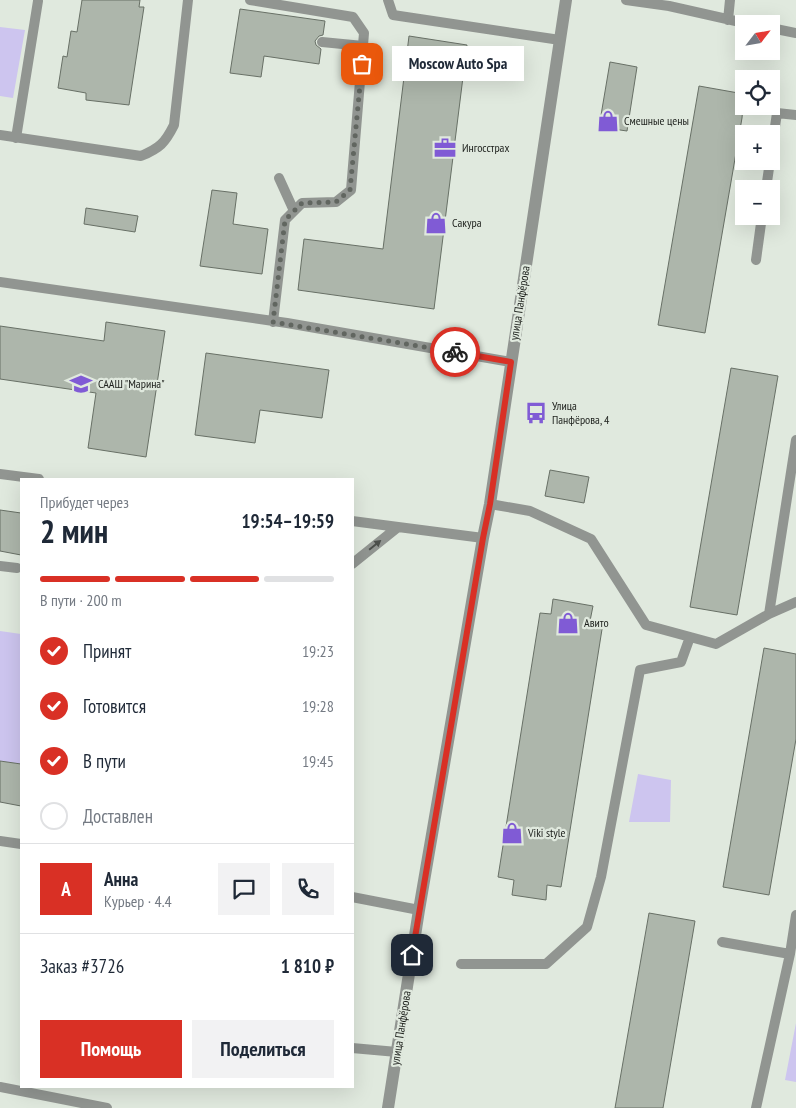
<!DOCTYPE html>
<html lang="ru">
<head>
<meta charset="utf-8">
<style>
	body { margin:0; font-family:"PT Sans Narrow",sans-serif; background:#f2f2f3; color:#1f2937; height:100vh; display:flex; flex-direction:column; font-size:19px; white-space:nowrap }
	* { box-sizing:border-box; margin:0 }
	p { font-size:16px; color:#747a83 }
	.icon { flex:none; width:28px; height:28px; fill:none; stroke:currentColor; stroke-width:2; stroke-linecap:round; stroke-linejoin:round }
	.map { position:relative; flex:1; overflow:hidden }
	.details { position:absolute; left:20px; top:478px; width:334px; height:610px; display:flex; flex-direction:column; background:#fff; border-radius:0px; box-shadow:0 5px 20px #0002 }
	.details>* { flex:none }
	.needle { width:32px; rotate:59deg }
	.controls { position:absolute; left:735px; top:15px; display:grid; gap:10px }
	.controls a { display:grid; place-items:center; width:45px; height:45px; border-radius:0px; background:#fff; box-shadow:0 5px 20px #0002; font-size:25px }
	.pin { position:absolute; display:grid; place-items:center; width:42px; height:42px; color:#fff; margin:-21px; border-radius:10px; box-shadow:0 2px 8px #0006 }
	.courier { position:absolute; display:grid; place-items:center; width:50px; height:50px; margin:-25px; border:4px solid #d93025; border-radius:50%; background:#fff; color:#222; box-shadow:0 1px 6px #0007 }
	.bubble { position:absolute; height:35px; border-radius:0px; background:#fff; box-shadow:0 5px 20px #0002; font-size:16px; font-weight:600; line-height:35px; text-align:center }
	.head em { font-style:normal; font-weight:600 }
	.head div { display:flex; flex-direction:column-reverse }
	.head { display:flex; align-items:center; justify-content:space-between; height:85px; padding:0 20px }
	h1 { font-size:32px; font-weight:600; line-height:38px }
	.bar { display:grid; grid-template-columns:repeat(4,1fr); gap:8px 5px; align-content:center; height:60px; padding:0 20px }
	.bar i { height:6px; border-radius:4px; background:#e0e1e3 }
	.bar .active { background:#d93025 }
	.bar p { grid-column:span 4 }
	.line { display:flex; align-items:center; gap:12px; padding:0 20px; border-top:1px solid #e0e1e3 }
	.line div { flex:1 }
	.round { display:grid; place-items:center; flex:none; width:52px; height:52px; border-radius:0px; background:#f2f2f3 }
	ol { padding:0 20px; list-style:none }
	li { display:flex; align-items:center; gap:15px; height:55px }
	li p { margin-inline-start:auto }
	li .icon { padding:5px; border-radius:50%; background:#d93025; color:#fff; stroke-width:4 }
	li:last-child { color:#747a83 }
	li i { width:28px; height:28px; border:2px solid #e0e1e3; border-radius:50% }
	.cta { display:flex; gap:10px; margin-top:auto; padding:10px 20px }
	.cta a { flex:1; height:58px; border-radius:0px; background:#d93025; color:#fff; font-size:20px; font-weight:600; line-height:58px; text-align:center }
	.cta a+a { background:#f2f2f3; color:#1f2937 }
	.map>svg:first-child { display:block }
	.green { fill:#cdc5ef }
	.building { fill:#adb6ab; stroke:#687066 }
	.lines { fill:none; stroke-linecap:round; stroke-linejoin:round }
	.service { stroke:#919591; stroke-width:10 }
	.tertiary { stroke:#919591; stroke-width:12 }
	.oneway { fill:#4b4f4b }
	.done { stroke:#616660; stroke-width:5; stroke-dasharray:0 9 }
	.route { stroke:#d93025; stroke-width:6 }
	.labels { text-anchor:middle; stroke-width:4.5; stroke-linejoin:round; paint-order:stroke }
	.poi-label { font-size:12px; fill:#1d201c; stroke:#e0e9de; text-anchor:start }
	.street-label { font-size:12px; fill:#1d201c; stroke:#e0e9de }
</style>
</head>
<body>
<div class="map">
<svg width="796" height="1108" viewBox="0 0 796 1108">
	<rect width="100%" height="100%" fill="#e0e9de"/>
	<!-- green -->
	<path class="green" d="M0,27L25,30L13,98L0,96Z
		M0,631L21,634V764L0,761Z
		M638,774L671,780L670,822H629Z
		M796,1023V1082L785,1080Z"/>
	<!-- building -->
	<path class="building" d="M82,0H140L139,7H144L129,105L86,100V93L58,88L63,56L67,57L71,31L77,32Z
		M240,9L325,21L323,35L319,36L315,41L316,45L321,49L319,64L264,56L261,77L230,73Z
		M409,36L467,45L434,309L298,290L304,239L383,249Z
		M610,62L637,67L627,131L599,127Z
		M699,86L744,94L742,118L705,333L658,325Z
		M212,190L237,193L233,224L268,229L262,274L200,266Z
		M86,208L138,216L135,232L84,224Z
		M106,322L165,331L146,457L88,448L96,393L0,379V326L104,341Z
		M206,353L329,370L322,418L260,410L255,443L195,435Z
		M731,368L778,376L737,615L690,607Z
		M550,470L589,477L584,503L545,496Z
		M0,510L21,513V555L0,551Z
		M553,599L593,606L590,621L603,623L561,887L547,885L546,900L512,895L514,880L498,877L540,613L551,614Z
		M764,648L796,654V739L769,895L723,887Z
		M0,761L21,764V806L0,802Z
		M649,913L695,921L680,1009L663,1108H615Z"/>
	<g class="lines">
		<!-- service -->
		<path class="service" d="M250,0L353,17L364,33L351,190L336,202L302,203L285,220L273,322
			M388,0L393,15L560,40
			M626,0L669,6L749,24
			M728,20L730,0
			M771,28L796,33
			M322,42L363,46
			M0,135L141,156C160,148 165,143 174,125L188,0
			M16,138L38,1
			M771,154L777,113L796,115
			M279,178L294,211
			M766,189L770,161
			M756,260L762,216
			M0,282L287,323L511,362
			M0,474L39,479
			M490,504L530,511L591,539L646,625L716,644L769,614L796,602
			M352,521L483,538
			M352,564L398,527
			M0,566L17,568
			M769,614L796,440
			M0,841L21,844
			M352,897L419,910
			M722,942L790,954
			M461,964H546L587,927L601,877L640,670L681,662L690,637
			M352,1048L397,1052
			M0,1087L107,1108
			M756,1108L790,954L796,915"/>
		<!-- tertiary -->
		<path class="tertiary" d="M388,1108L419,910L483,538L490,504L566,0"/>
	</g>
	<!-- one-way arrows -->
	<defs><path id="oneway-solid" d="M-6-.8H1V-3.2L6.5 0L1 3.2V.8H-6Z" transform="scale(1.25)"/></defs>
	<use class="oneway" href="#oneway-solid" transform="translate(375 545) rotate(-39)"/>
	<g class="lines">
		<!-- done -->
		<path class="done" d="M362,64L350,190L336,202L302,203L285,220L273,322L455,352"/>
		<!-- route -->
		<path class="route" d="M412,955L483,538L490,504L511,362L455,352"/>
	</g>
	<!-- icons -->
	<defs>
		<g id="shop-bare" transform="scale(1.725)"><path d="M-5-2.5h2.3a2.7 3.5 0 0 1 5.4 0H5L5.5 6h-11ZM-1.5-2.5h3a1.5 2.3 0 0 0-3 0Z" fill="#805bd5" stroke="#e0e9de" stroke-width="2.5" paint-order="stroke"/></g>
		<g id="office-bare" transform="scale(1.725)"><path d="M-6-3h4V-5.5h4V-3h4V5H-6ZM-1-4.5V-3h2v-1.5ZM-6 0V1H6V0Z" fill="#805bd5" stroke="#e0e9de" stroke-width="2.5" paint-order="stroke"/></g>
		<g id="school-bare" transform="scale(1.725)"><path d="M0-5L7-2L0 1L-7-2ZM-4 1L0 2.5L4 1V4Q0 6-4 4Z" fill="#805bd5" stroke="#e0e9de" stroke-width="2.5" paint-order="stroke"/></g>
		<g id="bus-bare" transform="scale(1.725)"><path d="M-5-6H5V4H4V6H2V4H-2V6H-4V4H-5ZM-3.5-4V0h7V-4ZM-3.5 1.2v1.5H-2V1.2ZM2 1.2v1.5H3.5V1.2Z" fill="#805bd5" stroke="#e0e9de" stroke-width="2.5" paint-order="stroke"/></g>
	</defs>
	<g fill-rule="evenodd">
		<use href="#shop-bare" x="608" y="121"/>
		<use href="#office-bare" x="445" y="148"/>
		<use href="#shop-bare" x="436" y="223"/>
		<use href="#school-bare" x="81" y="384"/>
		<use href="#bus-bare" x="536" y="413"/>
		<use href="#shop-bare" x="568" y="623"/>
		<use href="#shop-bare" x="512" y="833"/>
	</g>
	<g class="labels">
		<!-- poi labels -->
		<g class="poi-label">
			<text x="624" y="125">Смешные цены</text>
			<text x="462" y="152">Ингосстрах</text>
			<text x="452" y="227">Сакура</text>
			<text x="98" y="388">СААШ "Марина"</text>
			<text x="552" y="410">Улица<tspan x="552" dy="14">Панфёрова, 4</tspan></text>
			<text x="584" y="627">Авито</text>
			<text x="528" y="837">Viki style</text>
		</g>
		<!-- street labels -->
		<g class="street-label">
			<text transform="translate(520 303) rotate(-81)" y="4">улица Панфёрова</text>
			<text transform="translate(401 1028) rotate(-81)" y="4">улица Панфёрова</text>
		</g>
	</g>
</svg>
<div class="controls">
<a><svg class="needle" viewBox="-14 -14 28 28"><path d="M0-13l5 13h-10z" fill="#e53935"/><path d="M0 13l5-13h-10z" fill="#747a83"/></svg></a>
<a><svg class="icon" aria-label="locate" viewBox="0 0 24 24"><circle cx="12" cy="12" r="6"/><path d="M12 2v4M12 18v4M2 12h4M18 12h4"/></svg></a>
<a>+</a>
<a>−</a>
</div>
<div class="pin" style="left:362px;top:64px;background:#ea580c"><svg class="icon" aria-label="bag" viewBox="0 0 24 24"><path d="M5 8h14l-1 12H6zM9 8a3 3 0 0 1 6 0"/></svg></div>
<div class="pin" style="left:412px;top:955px;background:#1f2937"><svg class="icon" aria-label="home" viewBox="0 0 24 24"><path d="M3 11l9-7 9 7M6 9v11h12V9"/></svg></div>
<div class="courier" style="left:455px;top:352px"><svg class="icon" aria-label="bike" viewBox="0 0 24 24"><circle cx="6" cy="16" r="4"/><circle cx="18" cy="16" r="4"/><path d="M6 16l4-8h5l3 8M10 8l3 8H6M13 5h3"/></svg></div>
<div class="bubble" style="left:392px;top:46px;width:132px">Moscow Auto Spa</div>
<section class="details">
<div class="head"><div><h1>2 мин</h1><p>Прибудет через</p></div><em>19:54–19:59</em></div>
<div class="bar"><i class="active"></i><i class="active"></i><i class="active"></i><i></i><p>В пути · 200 m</p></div>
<ol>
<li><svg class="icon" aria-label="check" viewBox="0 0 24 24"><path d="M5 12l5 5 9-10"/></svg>Принят<p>19:23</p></li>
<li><svg class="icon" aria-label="check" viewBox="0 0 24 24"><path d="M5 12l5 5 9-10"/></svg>Готовится<p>19:28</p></li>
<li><svg class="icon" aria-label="check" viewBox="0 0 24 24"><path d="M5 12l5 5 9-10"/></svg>В пути<p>19:45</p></li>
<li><i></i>Доставлен</li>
</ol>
<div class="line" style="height:90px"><b class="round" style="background:#d93025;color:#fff">А</b><div><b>Анна</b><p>Курьер · 4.4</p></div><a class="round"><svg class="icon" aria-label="chat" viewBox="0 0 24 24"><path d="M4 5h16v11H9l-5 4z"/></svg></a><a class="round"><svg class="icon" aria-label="phone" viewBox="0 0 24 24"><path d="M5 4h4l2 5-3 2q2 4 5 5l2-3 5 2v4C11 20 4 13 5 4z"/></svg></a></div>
<div class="line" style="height:65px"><div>Заказ #3726</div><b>1 810 ₽</b></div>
<div class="cta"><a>Помощь</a><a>Поделиться</a></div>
</section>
</div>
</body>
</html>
